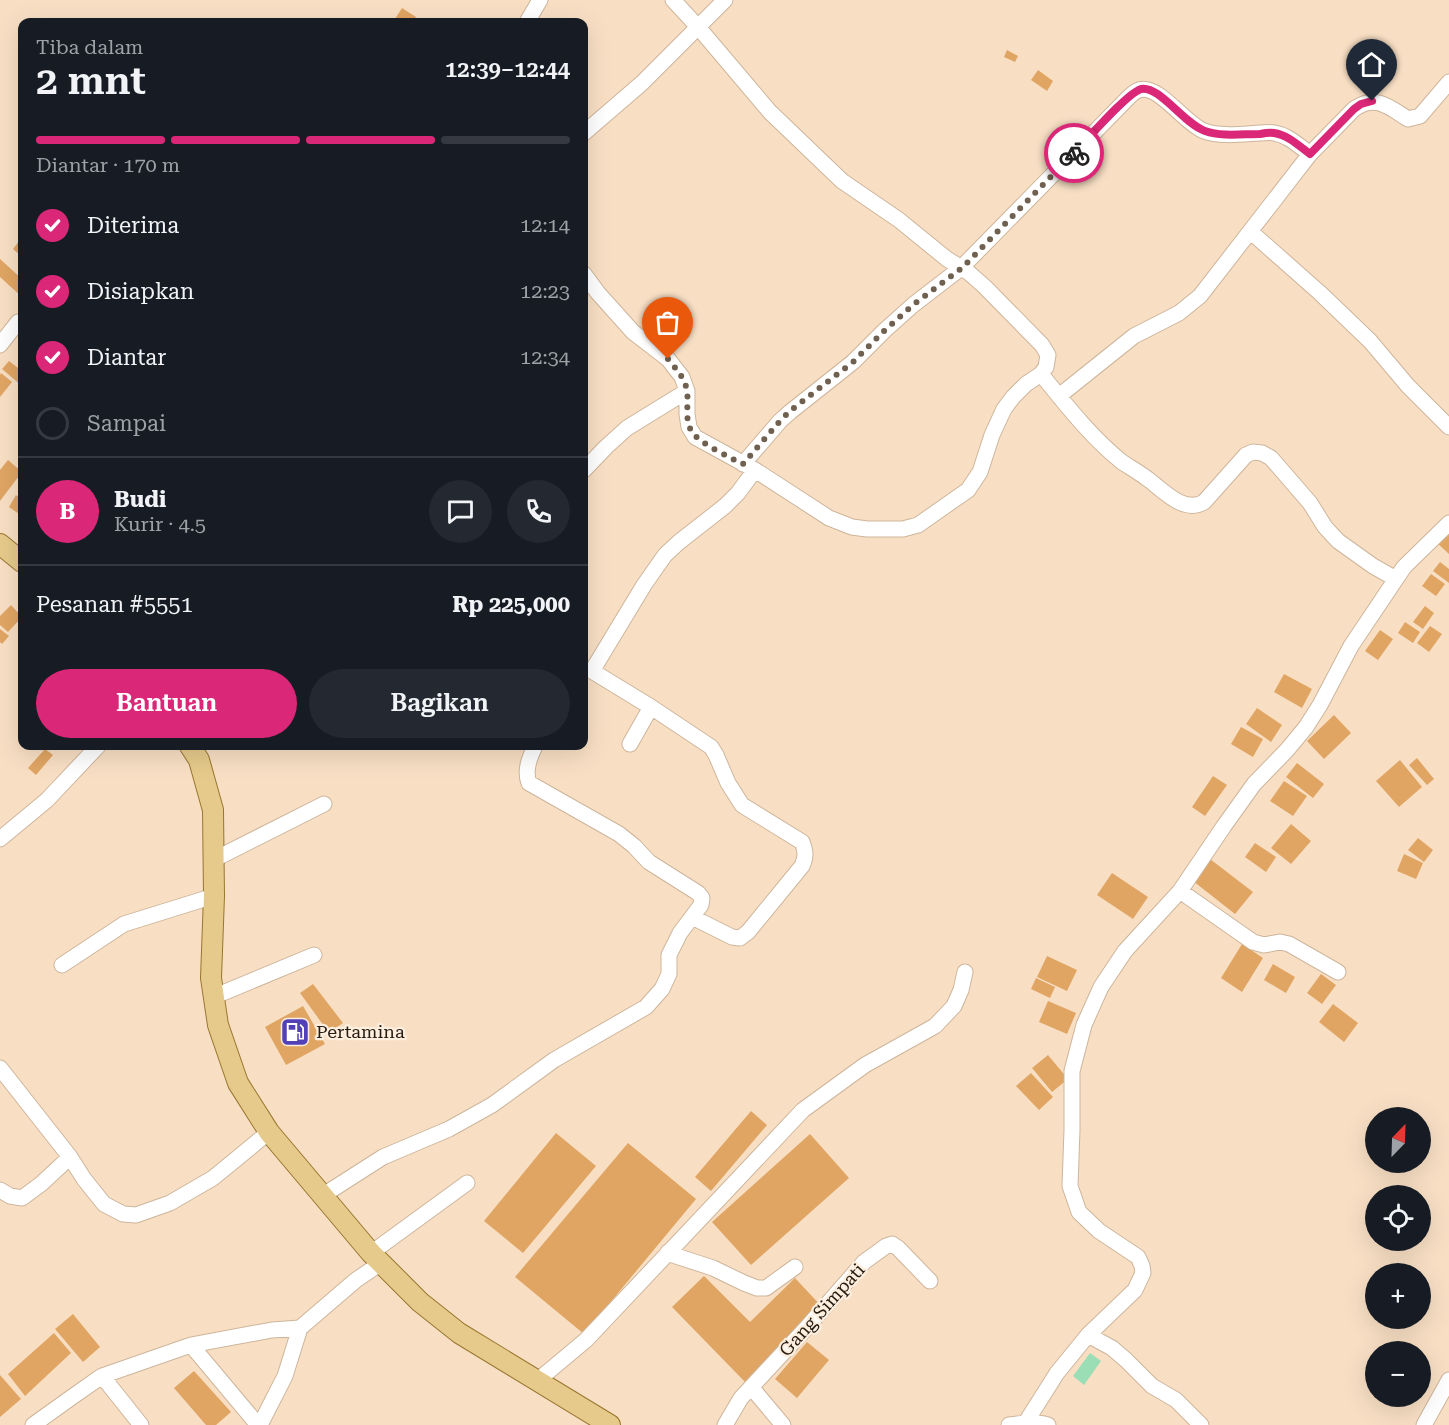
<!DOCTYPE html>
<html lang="id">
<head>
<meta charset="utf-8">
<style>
	body { margin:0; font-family:"Roboto Serif",serif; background:#242831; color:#f1f3f6; height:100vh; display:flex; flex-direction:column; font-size:22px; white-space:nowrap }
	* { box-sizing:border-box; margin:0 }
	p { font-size:20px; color:#9ea1a6 }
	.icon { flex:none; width:33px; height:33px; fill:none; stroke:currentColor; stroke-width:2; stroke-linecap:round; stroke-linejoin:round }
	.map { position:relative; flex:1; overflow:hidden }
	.side { position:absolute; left:18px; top:18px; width:570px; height:732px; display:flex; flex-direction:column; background:#171b24; border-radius:12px; box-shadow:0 6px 24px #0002 }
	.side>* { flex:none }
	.needle { width:39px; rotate:23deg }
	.tools { position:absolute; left:1365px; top:1107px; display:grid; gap:12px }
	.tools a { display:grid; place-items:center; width:66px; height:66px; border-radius:50%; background:#171b24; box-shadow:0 6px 24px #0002; font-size:30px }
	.pin { position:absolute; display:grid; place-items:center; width:51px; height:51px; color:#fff; margin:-62px -26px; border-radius:50% 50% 50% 0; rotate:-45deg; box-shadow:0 0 6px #0007 }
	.pin .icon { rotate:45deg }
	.courier { position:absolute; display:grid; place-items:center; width:60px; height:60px; margin:-30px; border:4px solid #db2777; border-radius:50%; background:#fff; color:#222; box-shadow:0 2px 8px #0007 }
	.summary em { font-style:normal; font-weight:600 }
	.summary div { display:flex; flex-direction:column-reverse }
	.summary { display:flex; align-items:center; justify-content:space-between; height:102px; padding:0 18px }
	h1 { font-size:39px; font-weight:600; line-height:45px }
	.bar { display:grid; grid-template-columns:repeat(4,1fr); gap:9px 6px; align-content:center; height:72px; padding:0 18px }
	.bar i { height:8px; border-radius:4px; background:#363941 }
	.bar .current { background:#db2777 }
	.bar p { grid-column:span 4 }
	.line { display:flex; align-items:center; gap:15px; padding:0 18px; border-top:2px solid #363941 }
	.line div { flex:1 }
	.round { display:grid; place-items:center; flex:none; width:63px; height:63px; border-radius:32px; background:#242831 }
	ol { padding:0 18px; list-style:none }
	li { display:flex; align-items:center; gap:18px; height:66px }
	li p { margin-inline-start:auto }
	li .icon { padding:6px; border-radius:50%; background:#db2777; color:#fff; stroke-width:4 }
	li:last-child { color:#9ea1a6 }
	li i { width:33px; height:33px; border:3px solid #363941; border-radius:50% }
	.primary-button { display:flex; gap:12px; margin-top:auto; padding:12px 18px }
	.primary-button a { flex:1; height:69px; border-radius:36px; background:#db2777; color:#fff; font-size:24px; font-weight:600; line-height:69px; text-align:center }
	.primary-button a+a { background:#242831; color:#f1f3f6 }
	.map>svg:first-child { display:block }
	.green { fill:#9bddb5 }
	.building { fill:#e0a563 }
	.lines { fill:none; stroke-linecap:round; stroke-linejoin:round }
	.minor-casing { stroke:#cdb59b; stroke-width:17 }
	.major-casing { stroke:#98762e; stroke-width:22 }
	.minor { stroke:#fff; stroke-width:15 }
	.major { stroke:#e6ca8b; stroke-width:20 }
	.done { stroke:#6f6050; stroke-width:6; stroke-dasharray:0 10.8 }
	.route { stroke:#db2777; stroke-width:8 }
	.labels { text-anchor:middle; stroke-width:4.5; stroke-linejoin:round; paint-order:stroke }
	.poi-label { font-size:18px; fill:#251c12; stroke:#fdeede; text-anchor:start }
	.street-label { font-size:18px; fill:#251c12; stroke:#fdeede }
</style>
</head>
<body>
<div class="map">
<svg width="1449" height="1425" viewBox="0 0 1449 1425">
	<rect width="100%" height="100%" fill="#f8dfc4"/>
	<!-- green -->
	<path class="green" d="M1090,1353L1101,1361L1084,1385L1073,1376Z"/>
	<!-- building -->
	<path class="building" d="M402,8L416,17L413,22H393Z
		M1007,50L1018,56L1015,62L1004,57Z
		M1038,70L1053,81L1047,91L1031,80Z
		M22,237V257L13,249Z
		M0,259L22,279V297L0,277Z
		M9,361L22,371V386L2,369Z
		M1,373L12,382L0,397V375Z
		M8,460L22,472L0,501V470Z
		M16,495L22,500V516L9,507Z
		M1449,529V554L1436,542Z
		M1440,562L1449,569V583L1433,571Z
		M1431,574L1445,584L1436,596L1422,586Z
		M11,605L22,617L8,632L0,625V616Z
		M1425,606L1434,613L1423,629L1413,622Z
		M1405,622L1420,632L1413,643L1398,633Z
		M1430,626L1442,634L1429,652L1417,643Z
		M0,629L9,636L2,644L0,642Z
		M1380,630L1393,639L1378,660L1365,651Z
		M1284,674L1312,689L1302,708L1274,692Z
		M1257,708L1282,725L1271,742L1246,724Z
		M1334,715L1351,733L1324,759L1307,741Z
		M1241,727L1263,739L1253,757L1231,744Z
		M45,749L53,755L36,775L28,768Z
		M1417,758L1434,779L1427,785L1409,765Z
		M1400,760L1422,787L1399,807L1376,781Z
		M1297,763L1324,784L1313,798L1286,777Z
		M1213,776L1227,785L1205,816L1192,807Z
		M1284,781L1307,796L1293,816L1270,801Z
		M1291,824L1311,841L1291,864L1271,848Z
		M1418,838L1433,850L1424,862L1408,850Z
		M1255,843L1276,857L1266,872L1245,857Z
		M1404,854L1423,863L1416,879L1397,871Z
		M1210,859L1253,892L1235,914L1193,881Z
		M1112,873L1148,897L1133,919L1097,895Z
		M1242,944L1263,958L1242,992L1221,978Z
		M1047,956L1077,970L1067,991L1037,977Z
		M1273,964L1295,977L1286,993L1264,980Z
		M1321,974L1336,985L1322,1004L1307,993Z
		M1036,978L1055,987L1050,998L1031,989Z
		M313,984L343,1023L329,1033L300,993Z
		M1048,1001L1076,1013L1067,1034L1039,1022Z
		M1333,1004L1358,1023L1344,1042L1319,1022Z
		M303,1006L325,1044L286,1065L265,1027Z
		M1048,1055L1068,1079L1052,1092L1032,1068Z
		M1031,1073L1053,1097L1039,1110L1016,1086Z
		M751,1111L767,1125L711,1191L695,1177Z
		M556,1133L596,1166L523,1253L484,1221Z
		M810,1134L849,1178L751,1265L712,1222Z
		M628,1143L696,1199L584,1334L515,1277Z
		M704,1276L750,1322L795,1278L823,1308L746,1383L672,1307Z
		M73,1314L100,1347L83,1362L55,1329Z
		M54,1333L71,1353L25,1396L8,1374Z
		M807,1342L829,1360L797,1398L775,1379Z
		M194,1371L231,1412L216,1425H206L174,1388Z
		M0,1375L21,1399L0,1417Z"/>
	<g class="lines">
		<!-- minor casing -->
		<g class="minor-casing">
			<path id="minor" d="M673,0L698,27L770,112L842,181L899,220L947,259L968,272L985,287L1042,345L1048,355L1046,367L1041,374C1066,405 1091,437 1122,462C1131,468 1140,473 1149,480C1164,491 1184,514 1204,502L1246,455L1253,452L1262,453L1271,458L1310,503L1325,527L1338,541L1373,566L1396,579
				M527,22L540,0
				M584,133L642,83L725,0
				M1251,232L1320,293L1370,341L1408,386L1449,427
				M584,274L598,293L633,332L668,359L682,377L687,391V414L689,427L695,437L755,470L829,518L852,527L867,529H903L918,525L968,490L980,472L992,435L1004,409L1013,397L1026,384L1041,374
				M0,345L18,322
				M1059,396L1134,336L1179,313L1200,296L1310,154L1354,109C1376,94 1389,107 1408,119L1420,116L1449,82
				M743,464L780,421L790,412L853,362L884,331L913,305L961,268L1128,98C1131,95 1135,91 1139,90C1158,83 1185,124 1204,131C1221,137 1242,134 1260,133C1264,133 1269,132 1274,133C1288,135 1299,146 1310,154
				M584,470L606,447L627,428L687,391
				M630,744L651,707
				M0,839L47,800L98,746
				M213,860L324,804
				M1180,891L1253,942L1264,945L1280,942L1289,944L1338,972
				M692,917L732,937L740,938L748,932L802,866C806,857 806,852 802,842L742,805L728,783L716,755L711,747L651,707L592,671L644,585L665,555L679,542L725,506L738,493L755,470
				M62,965L124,924L214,896
				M213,997L314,955
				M0,1068L70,1157L84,1179L104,1204L123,1214L136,1215L170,1203L213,1178L269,1132
				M0,1190L10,1196L22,1198L41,1184L70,1157
				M322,1196L383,1157L449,1129L492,1105L554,1060L646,1007L662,989L669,974V955L680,933L701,905L702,898L698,893L649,862L634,846L619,834L529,783C524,770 530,757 535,746
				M668,1252L673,1255L713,1268L744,1283L757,1288H766L795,1267
				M371,1253L467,1183
				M1088,1335L1112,1348L1126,1360L1152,1386L1176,1400L1201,1425
				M191,1345L258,1425
				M102,1376L141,1425
				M537,1381L586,1340L803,1110L865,1065L935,1026L954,1006L961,990L965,972
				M751,1387L783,1425
				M1026,1422L1057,1373L1088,1335L1135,1290L1143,1273L1142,1266L1138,1257L1099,1231L1079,1212L1070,1186L1072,1130V1071L1084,1025L1101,987L1125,951L1180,891L1224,826L1254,784L1287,750L1306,727L1320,705L1351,646L1404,567L1449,523
				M33,1425L72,1397L102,1376L191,1345L272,1330L300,1328
				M260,1425L285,1376L300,1328L356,1280L381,1263
				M725,1425L741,1398L809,1325L864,1262L886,1246L892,1244L898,1248L930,1281
				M1009,1425C1022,1423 1036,1421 1048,1425
				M1424,1425L1449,1380"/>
		</g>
		<!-- major casing -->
		<g class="major-casing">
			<path id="major" d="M0,544L22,562
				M190,746L199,760L213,810L214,896L211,978L218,1025L238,1083L269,1132L371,1253L420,1302L459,1333L610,1425"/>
		</g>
		<!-- minor -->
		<use href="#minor" class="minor"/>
		<!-- major -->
		<use href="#major" class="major"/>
	</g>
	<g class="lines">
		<!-- done -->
		<path class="done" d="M668,359C676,369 685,378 687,391C689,404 684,420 692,432C699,443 731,458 743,464L780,421L790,411L853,362L884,331L913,305L962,268L1074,153"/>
		<!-- route -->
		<path class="route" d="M1074,153C1086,141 1127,93 1141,89C1159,85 1184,124 1205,131C1222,137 1242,134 1260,134C1265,133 1270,132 1274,133C1288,135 1299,146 1310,154L1354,109L1361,104L1372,101"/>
	</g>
	<!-- icons -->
	<defs>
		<g id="fuel-square" transform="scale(1.5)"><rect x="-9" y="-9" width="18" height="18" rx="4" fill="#5240b8" stroke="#fdeede"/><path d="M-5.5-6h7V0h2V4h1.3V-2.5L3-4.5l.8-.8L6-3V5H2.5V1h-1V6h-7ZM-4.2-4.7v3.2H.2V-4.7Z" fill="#fff"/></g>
	</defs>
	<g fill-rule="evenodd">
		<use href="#fuel-square" x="295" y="1032"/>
	</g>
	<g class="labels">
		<!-- poi labels -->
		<g class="poi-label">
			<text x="316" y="1038">Pertamina</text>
		</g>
		<!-- street labels -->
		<g class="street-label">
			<text transform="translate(822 1310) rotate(-48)" y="6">Gang Simpati</text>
		</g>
	</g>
</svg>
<div class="tools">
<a><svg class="needle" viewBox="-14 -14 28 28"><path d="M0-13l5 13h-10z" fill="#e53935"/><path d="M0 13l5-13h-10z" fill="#9ea1a6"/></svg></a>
<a><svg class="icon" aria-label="locate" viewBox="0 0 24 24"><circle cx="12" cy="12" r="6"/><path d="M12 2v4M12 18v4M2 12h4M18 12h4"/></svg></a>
<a>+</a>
<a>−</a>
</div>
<div class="pin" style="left:668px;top:359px;background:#ea580c"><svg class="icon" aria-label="bag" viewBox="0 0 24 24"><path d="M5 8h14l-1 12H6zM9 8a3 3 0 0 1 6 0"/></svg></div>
<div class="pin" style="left:1372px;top:101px;background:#1f2937"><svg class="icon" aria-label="home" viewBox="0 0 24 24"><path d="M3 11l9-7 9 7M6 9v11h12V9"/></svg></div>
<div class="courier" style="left:1074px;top:153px"><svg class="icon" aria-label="bike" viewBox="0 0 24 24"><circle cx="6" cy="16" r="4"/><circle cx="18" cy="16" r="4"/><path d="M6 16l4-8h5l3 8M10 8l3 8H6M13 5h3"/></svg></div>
<section class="side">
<div class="summary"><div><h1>2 mnt</h1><p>Tiba dalam</p></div><em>12:39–12:44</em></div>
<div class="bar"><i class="current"></i><i class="current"></i><i class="current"></i><i></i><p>Diantar · 170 m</p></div>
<ol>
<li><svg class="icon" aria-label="check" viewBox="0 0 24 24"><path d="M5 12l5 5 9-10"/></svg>Diterima<p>12:14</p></li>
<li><svg class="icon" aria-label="check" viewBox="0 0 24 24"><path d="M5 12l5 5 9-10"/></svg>Disiapkan<p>12:23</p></li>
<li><svg class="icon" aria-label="check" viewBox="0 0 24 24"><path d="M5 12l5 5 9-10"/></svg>Diantar<p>12:34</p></li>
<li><i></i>Sampai</li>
</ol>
<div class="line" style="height:108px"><b class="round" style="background:#db2777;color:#fff">B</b><div><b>Budi</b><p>Kurir · 4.5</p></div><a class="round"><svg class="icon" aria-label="chat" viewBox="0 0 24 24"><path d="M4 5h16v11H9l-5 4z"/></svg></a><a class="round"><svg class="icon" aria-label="phone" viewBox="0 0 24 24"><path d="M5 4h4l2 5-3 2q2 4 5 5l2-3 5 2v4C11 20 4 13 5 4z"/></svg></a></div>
<div class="line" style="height:78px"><div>Pesanan #5551</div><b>Rp 225,000</b></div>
<div class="primary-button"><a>Bantuan</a><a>Bagikan</a></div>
</section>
</div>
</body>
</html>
